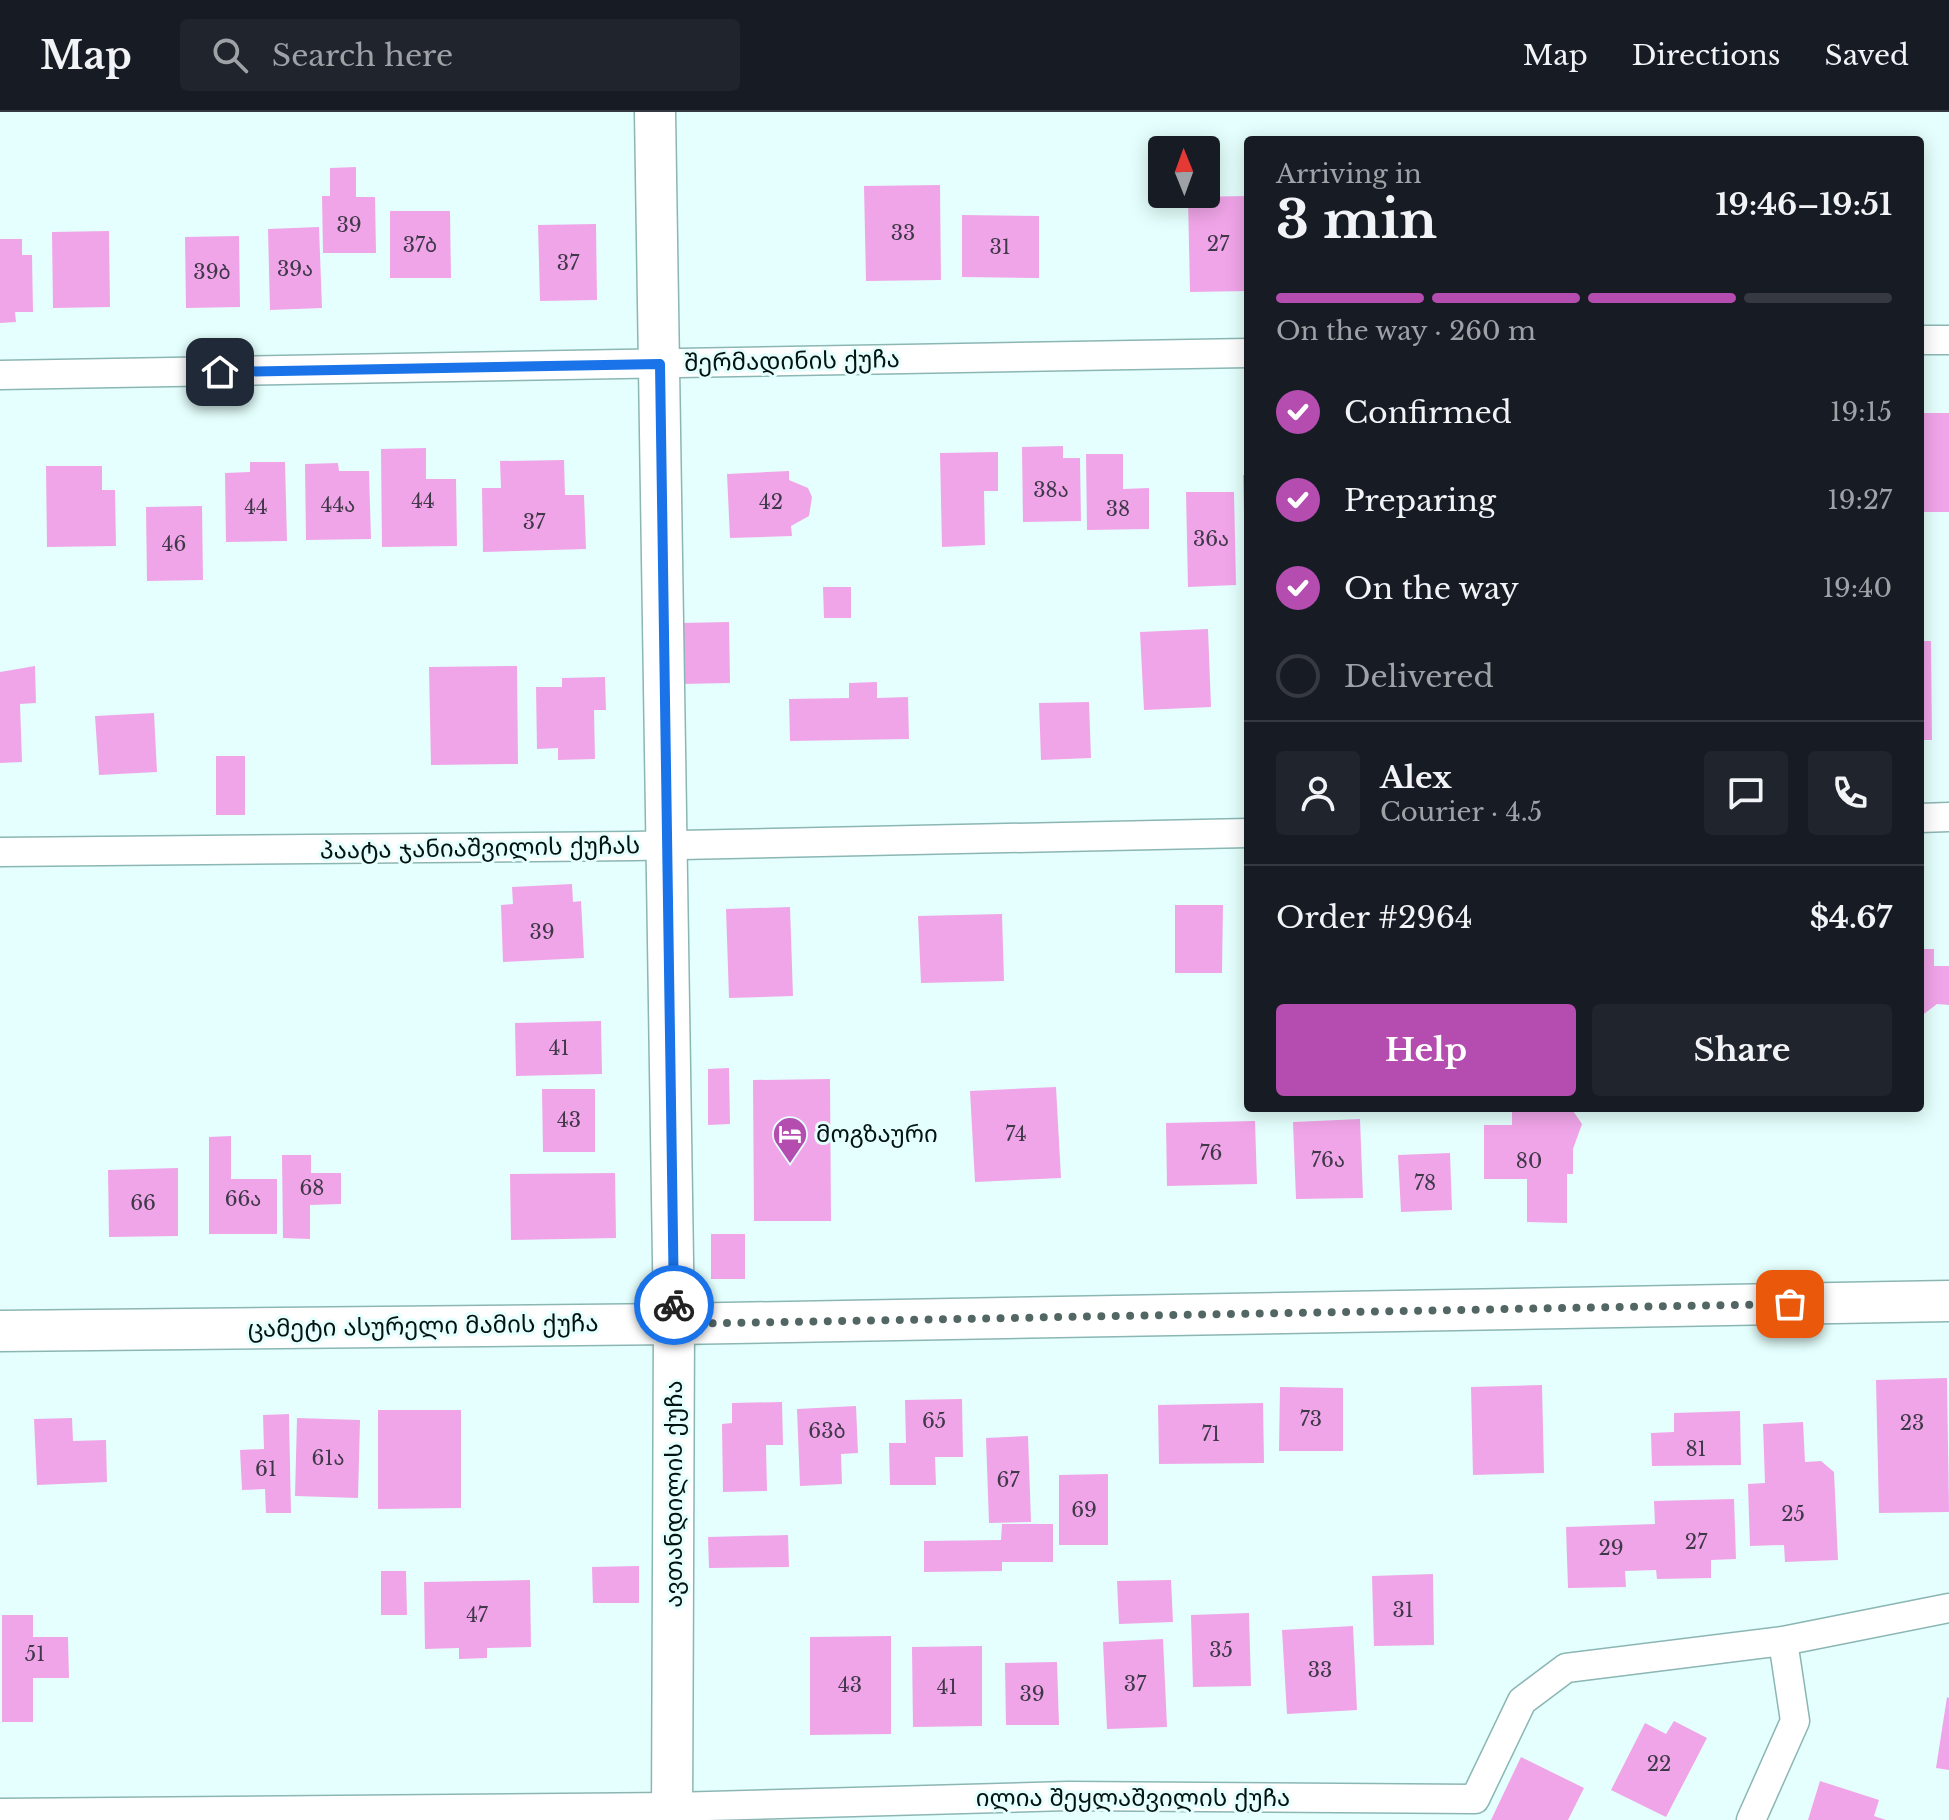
<!DOCTYPE html>
<html lang="en">
<head>
<meta charset="utf-8">
<style>
	body { margin:0; font-family:"Libre Baskerville","Noto Sans Georgian",serif; background:#20242c; color:#f1f3f6; height:100vh; display:flex; flex-direction:column; font-size:30px; white-space:nowrap }
	* { box-sizing:border-box; margin:0 }
	p { font-size:26px; color:#9ea1a6 }
	.icon { flex:none; width:44px; height:44px; fill:none; stroke:currentColor; stroke-width:2; stroke-linecap:round; stroke-linejoin:round }
	.map { position:relative; flex:1; overflow:hidden }
	.panel { position:absolute; left:1244px; top:24px; width:680px; height:976px; display:flex; flex-direction:column; background:#171b24; border-radius:8px; box-shadow:0 4px 20px #0003 }
	.panel>* { flex:none }
	.needle { width:52px; rotate:359deg }
	.controls { position:absolute; left:1148px; top:24px; display:grid; gap:16px }
	.controls a { display:grid; place-items:center; width:72px; height:72px; border-radius:8px; background:#171b24; box-shadow:0 4px 20px #0003; font-size:40px }
	.pin { position:absolute; display:grid; place-items:center; width:68px; height:68px; color:#fff; margin:-34px; border-radius:16px; box-shadow:0 4px 12px #0006 }
	.courier { position:absolute; display:grid; place-items:center; width:80px; height:80px; margin:-40px; border:6px solid #1a73e8; border-radius:50%; background:#fff; color:#222; box-shadow:0 2px 10px #0007 }
	.headline em { font-style:normal; font-weight:700 }
	.headline div { display:flex; flex-direction:column-reverse }
	.headline { display:flex; align-items:center; justify-content:space-between; height:136px; padding:0 32px }
	h1 { font-size:52px; font-weight:700; line-height:60px }
	.bar { display:grid; grid-template-columns:repeat(4,1fr); gap:12px 8px; align-content:center; height:96px; padding:0 32px }
	.bar i { height:10px; border-radius:6px; background:#363941 }
	.bar .selected { background:#b54caf }
	.bar p { grid-column:span 4 }
	.line { display:flex; align-items:center; gap:20px; padding:0 32px; border-top:2px solid #363941 }
	.line div { flex:1 }
	.round { display:grid; place-items:center; flex:none; width:84px; height:84px; border-radius:8px; background:#20242c }
	ol { padding:0 32px; list-style:none }
	li { display:flex; align-items:center; gap:24px; height:88px }
	li p { margin-inline-start:auto }
	li .icon { padding:8px; border-radius:50%; background:#b54caf; color:#fff; stroke-width:4 }
	li:last-child { color:#9ea1a6 }
	li i { width:44px; height:44px; border:4px solid #363941; border-radius:50% }
	.button { display:flex; gap:16px; margin-top:auto; padding:16px 32px }
	.button a { flex:1; height:92px; border-radius:8px; background:#b54caf; color:#fff; font-size:32px; font-weight:700; line-height:92px; text-align:center }
	.button a+a { background:#20242c; color:#f1f3f6 }
	header { display:flex; align-items:center; gap:48px; box-sizing:border-box; height:112px; padding:0 40px; background:#171b24; border-bottom:2px solid #363941 }
	header strong { font-size:38px }
	nav { display:flex; gap:44px; margin-inline-start:auto; font-size:28px }
	.search { width:560px; height:72px; background:#20242c; display:flex; align-items:center; gap:20px; box-sizing:border-box; padding:0 28px; border-radius:8px; color:#9ea1a6; font-size:30px }
	.map>svg:first-child { display:block }
	.building { fill:#f1a5e9 }
	.lines { fill:none; stroke-linecap:round; stroke-linejoin:round }
	.street-casing { stroke:#8bb6b4; stroke-width:31 }
	.secondary-casing { stroke:#8bb6b4; stroke-width:43 }
	.street { stroke:#fff; stroke-width:28 }
	.secondary { stroke:#fff; stroke-width:40 }
	.done { stroke:#526664; stroke-width:8; stroke-dasharray:0 14.4 }
	.route { stroke:#1a73e8; stroke-width:10 }
	.labels { text-anchor:middle; stroke-width:6; stroke-linejoin:round; paint-order:stroke }
	.number-label { font-size:20px; fill:#3e3848 }
	.street-label { font-size:24px; fill:#031312; stroke:#e4fffd }
	.poi-label { font-size:24px; fill:#031312; stroke:#e4fffd; text-anchor:start }
</style>
</head>
<body>
<header>
<strong>Map</strong>
<div class="search"><svg class="icon" aria-label="search" viewBox="0 0 24 24"><circle cx="10" cy="10" r="6"/><path d="M15 15l6 6"/></svg>Search here</div>
<nav><a>Map</a><a>Directions</a><a>Saved</a></nav>
</header>
<div class="map">
<svg width="1949" height="1708" viewBox="0 0 1949 1708">
	<rect width="100%" height="100%" fill="#e4fffd"/>
	<!-- building -->
	<path class="building" d="M356,55V85H375L376,141H323L322,84H330V56Z
		M940,73L941,168L866,169L864,74Z
		M1248,84V179L1190,180L1188,85Z
		M390,99H450L451,166H390Z
		M962,103L1039,104V166L962,165Z
		M596,112L597,188L540,189L538,113Z
		M319,115L322,196L270,198L268,117Z
		M109,119L110,195L53,196L52,120Z
		M239,124L240,195L186,196L185,125Z
		M0,127H22V143H32L33,200H15L16,210L0,211Z
		M1920,301H1949V400H1920Z
		M1063,334V346H1080L1081,409L1023,410L1022,335Z
		M426,336V367H456L457,434L382,435L381,337Z
		M998,340V379H984L985,433L942,435L940,341Z
		M1086,342H1123V377L1149,376V417L1087,418Z
		M564,348L565,383H584L586,437L483,440L482,376H501L500,349Z
		M250,350H285L287,429L226,430L225,361L250,360Z
		M338,351L339,359H369L371,427L306,428L305,352Z
		M46,354H102V378H115L116,434L47,435Z
		M789,359V368L808,376L812,385L809,404L791,414L792,424L730,426L727,362Z
		M1243,363H1248V439H1245Z
		M1186,380H1234L1236,473L1188,475Z
		M202,394L203,468L147,469L146,395Z
		M823,475H851V506H824Z
		M729,510L730,571L680,572L679,511Z
		M1208,517L1211,595L1144,598L1140,520Z
		M1920,529H1931L1932,628H1920Z
		M35,554L36,591L20,592L22,650L0,651V560Z
		M517,554L518,652L431,653L429,555Z
		M605,565L606,598H594L595,647L558,648V636L537,637L536,575H562V566Z
		M877,570V586L908,585L909,627L790,629L789,587L849,586V571Z
		M1089,590L1091,646L1041,648L1039,591Z
		M154,601L157,660L99,663L95,604Z
		M216,644H245V703H216Z
		M572,772L573,790L581,789L584,846L503,850L501,793L513,792L512,775Z
		M1175,793H1223L1222,861H1175Z
		M790,795L793,884L729,886L726,797Z
		M1002,802L1004,869L921,871L918,804Z
		M1920,832L1923,837H1934V854H1949V893L1937,892L1920,905Z
		M601,909L602,962L516,964L515,911Z
		M729,956L730,1012L708,1013V957Z
		M830,967L831,1109H754L753,968Z
		M1056,975L1061,1066L975,1070L970,979Z
		M542,977H595V1040H543Z
		M1512,996H1571L1582,1012L1573,1037V1062H1567V1111L1527,1110V1067H1484V1013H1512Z
		M1360,1007L1363,1086L1296,1087L1293,1010Z
		M1255,1009L1257,1072L1167,1074L1166,1011Z
		M231,1024V1067H277V1122H209V1025Z
		M1450,1041L1452,1098L1401,1100L1398,1043Z
		M282,1043H311V1061H341V1092L310,1093V1127L283,1126Z
		M178,1056V1124L109,1125L108,1058Z
		M615,1061L616,1126L511,1128L510,1062Z
		M711,1122H745V1167H711Z
		M1947,1266L1949,1400L1879,1401L1876,1268Z
		M1542,1273L1544,1361L1473,1363L1471,1275Z
		M1280,1275L1343,1276V1339H1279Z
		M962,1287L963,1345H935L936,1373H890L889,1331H906L905,1288Z
		M782,1290L783,1333H766L767,1379L723,1380L722,1312L732,1311V1291Z
		M1263,1291L1264,1351L1159,1352L1158,1293Z
		M856,1294L858,1341L841,1342L842,1372L800,1374L797,1297Z
		M378,1298H461V1396L378,1397Z
		M1740,1299L1741,1353L1652,1354L1651,1321L1674,1320V1301Z
		M289,1302L291,1401H266L265,1377L242,1378L240,1338L264,1337L263,1303Z
		M72,1306L73,1329L106,1328L107,1370L37,1373L34,1307Z
		M297,1306L360,1308L358,1386L295,1384Z
		M1803,1310L1805,1350L1821,1349L1834,1360L1838,1448L1785,1450L1784,1433L1750,1434L1748,1372L1765,1371L1763,1312Z
		M1028,1324L1031,1410L989,1411L986,1326Z
		M1108,1362V1433H1059V1363Z
		M1734,1387L1736,1447L1711,1448V1466L1657,1467L1656,1458L1625,1459L1626,1475L1568,1476L1566,1415L1655,1412L1654,1389Z
		M1002,1412H1053V1450H1002V1459L924,1460V1429L1001,1428Z
		M788,1423L789,1455L709,1456L708,1425Z
		M639,1454V1491H593L592,1455Z
		M381,1459H406L407,1503H381Z
		M1433,1462L1434,1533L1374,1534L1372,1464Z
		M530,1468L531,1535L487,1536V1546L459,1547V1536L425,1537L424,1470Z
		M1171,1468L1173,1510L1119,1512L1117,1469Z
		M1249,1501L1251,1574L1193,1575L1191,1503Z
		M2,1503H33V1525H68L69,1566H33V1610H2Z
		M1353,1514L1357,1598L1287,1602L1282,1518Z
		M891,1524V1622L810,1623V1525Z
		M1163,1527L1167,1615L1107,1617L1103,1530Z
		M982,1534V1614L913,1615L912,1535Z
		M1057,1550L1059,1613H1006L1005,1551Z
		M1947,1585L1949,1586V1658L1936,1656Z
		M1674,1609L1707,1626L1666,1705L1611,1678L1645,1611L1666,1622Z
		M1521,1645L1584,1676L1568,1708H1491Z
		M1820,1669L1879,1688L1874,1704L1886,1708H1808Z"/>
	<g class="lines">
		<!-- street casing -->
		<g class="street-casing">
			<path id="street" d="M1920,228H1949
				M0,263L1248,241
				M1920,706L1949,705
				M0,740L634,734L1248,721
				M0,1701L672,1695L1068,1684L1475,1687L1522,1589L1566,1556L1783,1529L1949,1496
				M1751,1708L1795,1609L1783,1529"/>
		</g>
		<!-- secondary casing -->
		<g class="secondary-casing">
			<path id="secondary" d="M655,0L674,1212L672,1708
				M0,1219L674,1212L1949,1189"/>
		</g>
		<!-- street -->
		<use href="#street" class="street"/>
		<!-- secondary -->
		<use href="#secondary" class="secondary"/>
	</g>
	<g class="lines">
		<!-- done -->
		<path class="done" d="M674,1193V1212L1790,1192"/>
		<!-- route -->
		<path class="route" d="M220,260L660,252L674,1193"/>
	</g>
	<!-- icons -->
	<defs>
		<g id="hotel-pin" transform="scale(1.8)"><path d="M0 17L-7.5 6A9.5 9.5 0 1 1 7.5 6Z" fill="#b54caf" stroke="#e4fffd"/><path d="M-6-4.5h1.5V1H6V5H4.5V3h-9V5H-6ZM-4 0a1.8 1.8 0 1 1 3.6 0ZM.5 0V-2.5h3Q6-2.5 6 0Z" fill="#fff"/></g>
	</defs>
	<g fill-rule="evenodd">
		<use href="#hotel-pin" x="790" y="1022"/>
	</g>
	<g class="labels">
		<!-- number labels -->
		<g class="number-label">
			<text x="349" y="120">39</text>
			<text x="903" y="128">33</text>
			<text x="1218" y="139">27</text>
			<text x="420" y="140">37ბ</text>
			<text x="1000" y="142">31</text>
			<text x="568" y="158">37</text>
			<text x="295" y="164">39ა</text>
			<text x="212" y="167">39ბ</text>
			<text x="1051" y="385">38ა</text>
			<text x="423" y="396">44</text>
			<text x="771" y="397">42</text>
			<text x="338" y="400">44ა</text>
			<text x="256" y="402">44</text>
			<text x="1118" y="404">38</text>
			<text x="534" y="417">37</text>
			<text x="1211" y="434">36ა</text>
			<text x="174" y="439">46</text>
			<text x="542" y="827">39</text>
			<text x="559" y="943">41</text>
			<text x="569" y="1015">43</text>
			<text x="1016" y="1029">74</text>
			<text x="1211" y="1048">76</text>
			<text x="1328" y="1055">76ა</text>
			<text x="1529" y="1056">80</text>
			<text x="1425" y="1078">78</text>
			<text x="312" y="1083">68</text>
			<text x="243" y="1094">66ა</text>
			<text x="143" y="1098">66</text>
			<text x="1311" y="1314">73</text>
			<text x="934" y="1316">65</text>
			<text x="1912" y="1318">23</text>
			<text x="827" y="1326">63ბ</text>
			<text x="1211" y="1329">71</text>
			<text x="1696" y="1344">81</text>
			<text x="328" y="1353">61ა</text>
			<text x="266" y="1364">61</text>
			<text x="1008" y="1375">67</text>
			<text x="1084" y="1405">69</text>
			<text x="1793" y="1409">25</text>
			<text x="1696" y="1437">27</text>
			<text x="1611" y="1443">29</text>
			<text x="1403" y="1505">31</text>
			<text x="477" y="1510">47</text>
			<text x="1221" y="1545">35</text>
			<text x="35" y="1549">51</text>
			<text x="1320" y="1565">33</text>
			<text x="1135" y="1579">37</text>
			<text x="850" y="1580">43</text>
			<text x="947" y="1582">41</text>
			<text x="1032" y="1589">39</text>
			<text x="1659" y="1659">22</text>
		</g>
		<!-- street labels -->
		<g class="street-label">
			<text transform="translate(792 249) rotate(-1)" y="8">შერმადინის ქუჩა</text>
			<text transform="translate(480 736) rotate(-1)" y="8">პაატა ჯანიაშვილის ქუჩას</text>
			<text transform="translate(423 1214) rotate(-1)" y="8">ცამეტი ასურელი მამის ქუჩა</text>
			<text transform="translate(674 1382) rotate(-90)" y="8">ავთანდილის ქუჩა</text>
			<text x="1133" y="1694">ილია შეყლაშვილის ქუჩა</text>
		</g>
		<!-- poi labels -->
		<g class="poi-label">
			<text x="816" y="1030">მოგზაური</text>
		</g>
	</g>
</svg>
<div class="controls">
<a><svg class="needle" viewBox="-14 -14 28 28"><path d="M0-13l5 13h-10z" fill="#e53935"/><path d="M0 13l5-13h-10z" fill="#9ea1a6"/></svg></a>
</div>
<div class="pin" style="left:1790px;top:1192px;background:#ea580c"><svg class="icon" aria-label="bag" viewBox="0 0 24 24"><path d="M5 8h14l-1 12H6zM9 8a3 3 0 0 1 6 0"/></svg></div>
<div class="pin" style="left:220px;top:260px;background:#1f2937"><svg class="icon" aria-label="home" viewBox="0 0 24 24"><path d="M3 11l9-7 9 7M6 9v11h12V9"/></svg></div>
<div class="courier" style="left:674px;top:1193px"><svg class="icon" aria-label="bike" viewBox="0 0 24 24"><circle cx="6" cy="16" r="4"/><circle cx="18" cy="16" r="4"/><path d="M6 16l4-8h5l3 8M10 8l3 8H6M13 5h3"/></svg></div>
<section class="panel">
<div class="headline"><div><h1>3 min</h1><p>Arriving in</p></div><em>19:46–19:51</em></div>
<div class="bar"><i class="selected"></i><i class="selected"></i><i class="selected"></i><i></i><p>On the way · 260 m</p></div>
<ol>
<li><svg class="icon" aria-label="check" viewBox="0 0 24 24"><path d="M5 12l5 5 9-10"/></svg>Confirmed<p>19:15</p></li>
<li><svg class="icon" aria-label="check" viewBox="0 0 24 24"><path d="M5 12l5 5 9-10"/></svg>Preparing<p>19:27</p></li>
<li><svg class="icon" aria-label="check" viewBox="0 0 24 24"><path d="M5 12l5 5 9-10"/></svg>On the way<p>19:40</p></li>
<li><i></i>Delivered</li>
</ol>
<div class="line" style="height:144px"><a class="round"><svg class="icon" aria-label="person" viewBox="0 0 24 24"><circle cx="12" cy="8" r="4"/><path d="M4 21q1-7 8-7t8 7"/></svg></a><div><b>Alex</b><p>Courier · 4.5</p></div><a class="round"><svg class="icon" aria-label="chat" viewBox="0 0 24 24"><path d="M4 5h16v11H9l-5 4z"/></svg></a><a class="round"><svg class="icon" aria-label="phone" viewBox="0 0 24 24"><path d="M5 4h4l2 5-3 2q2 4 5 5l2-3 5 2v4C11 20 4 13 5 4z"/></svg></a></div>
<div class="line" style="height:104px"><div>Order #2964</div><b>$4.67</b></div>
<div class="button"><a>Help</a><a>Share</a></div>
</section>
</div>
</body>
</html>
